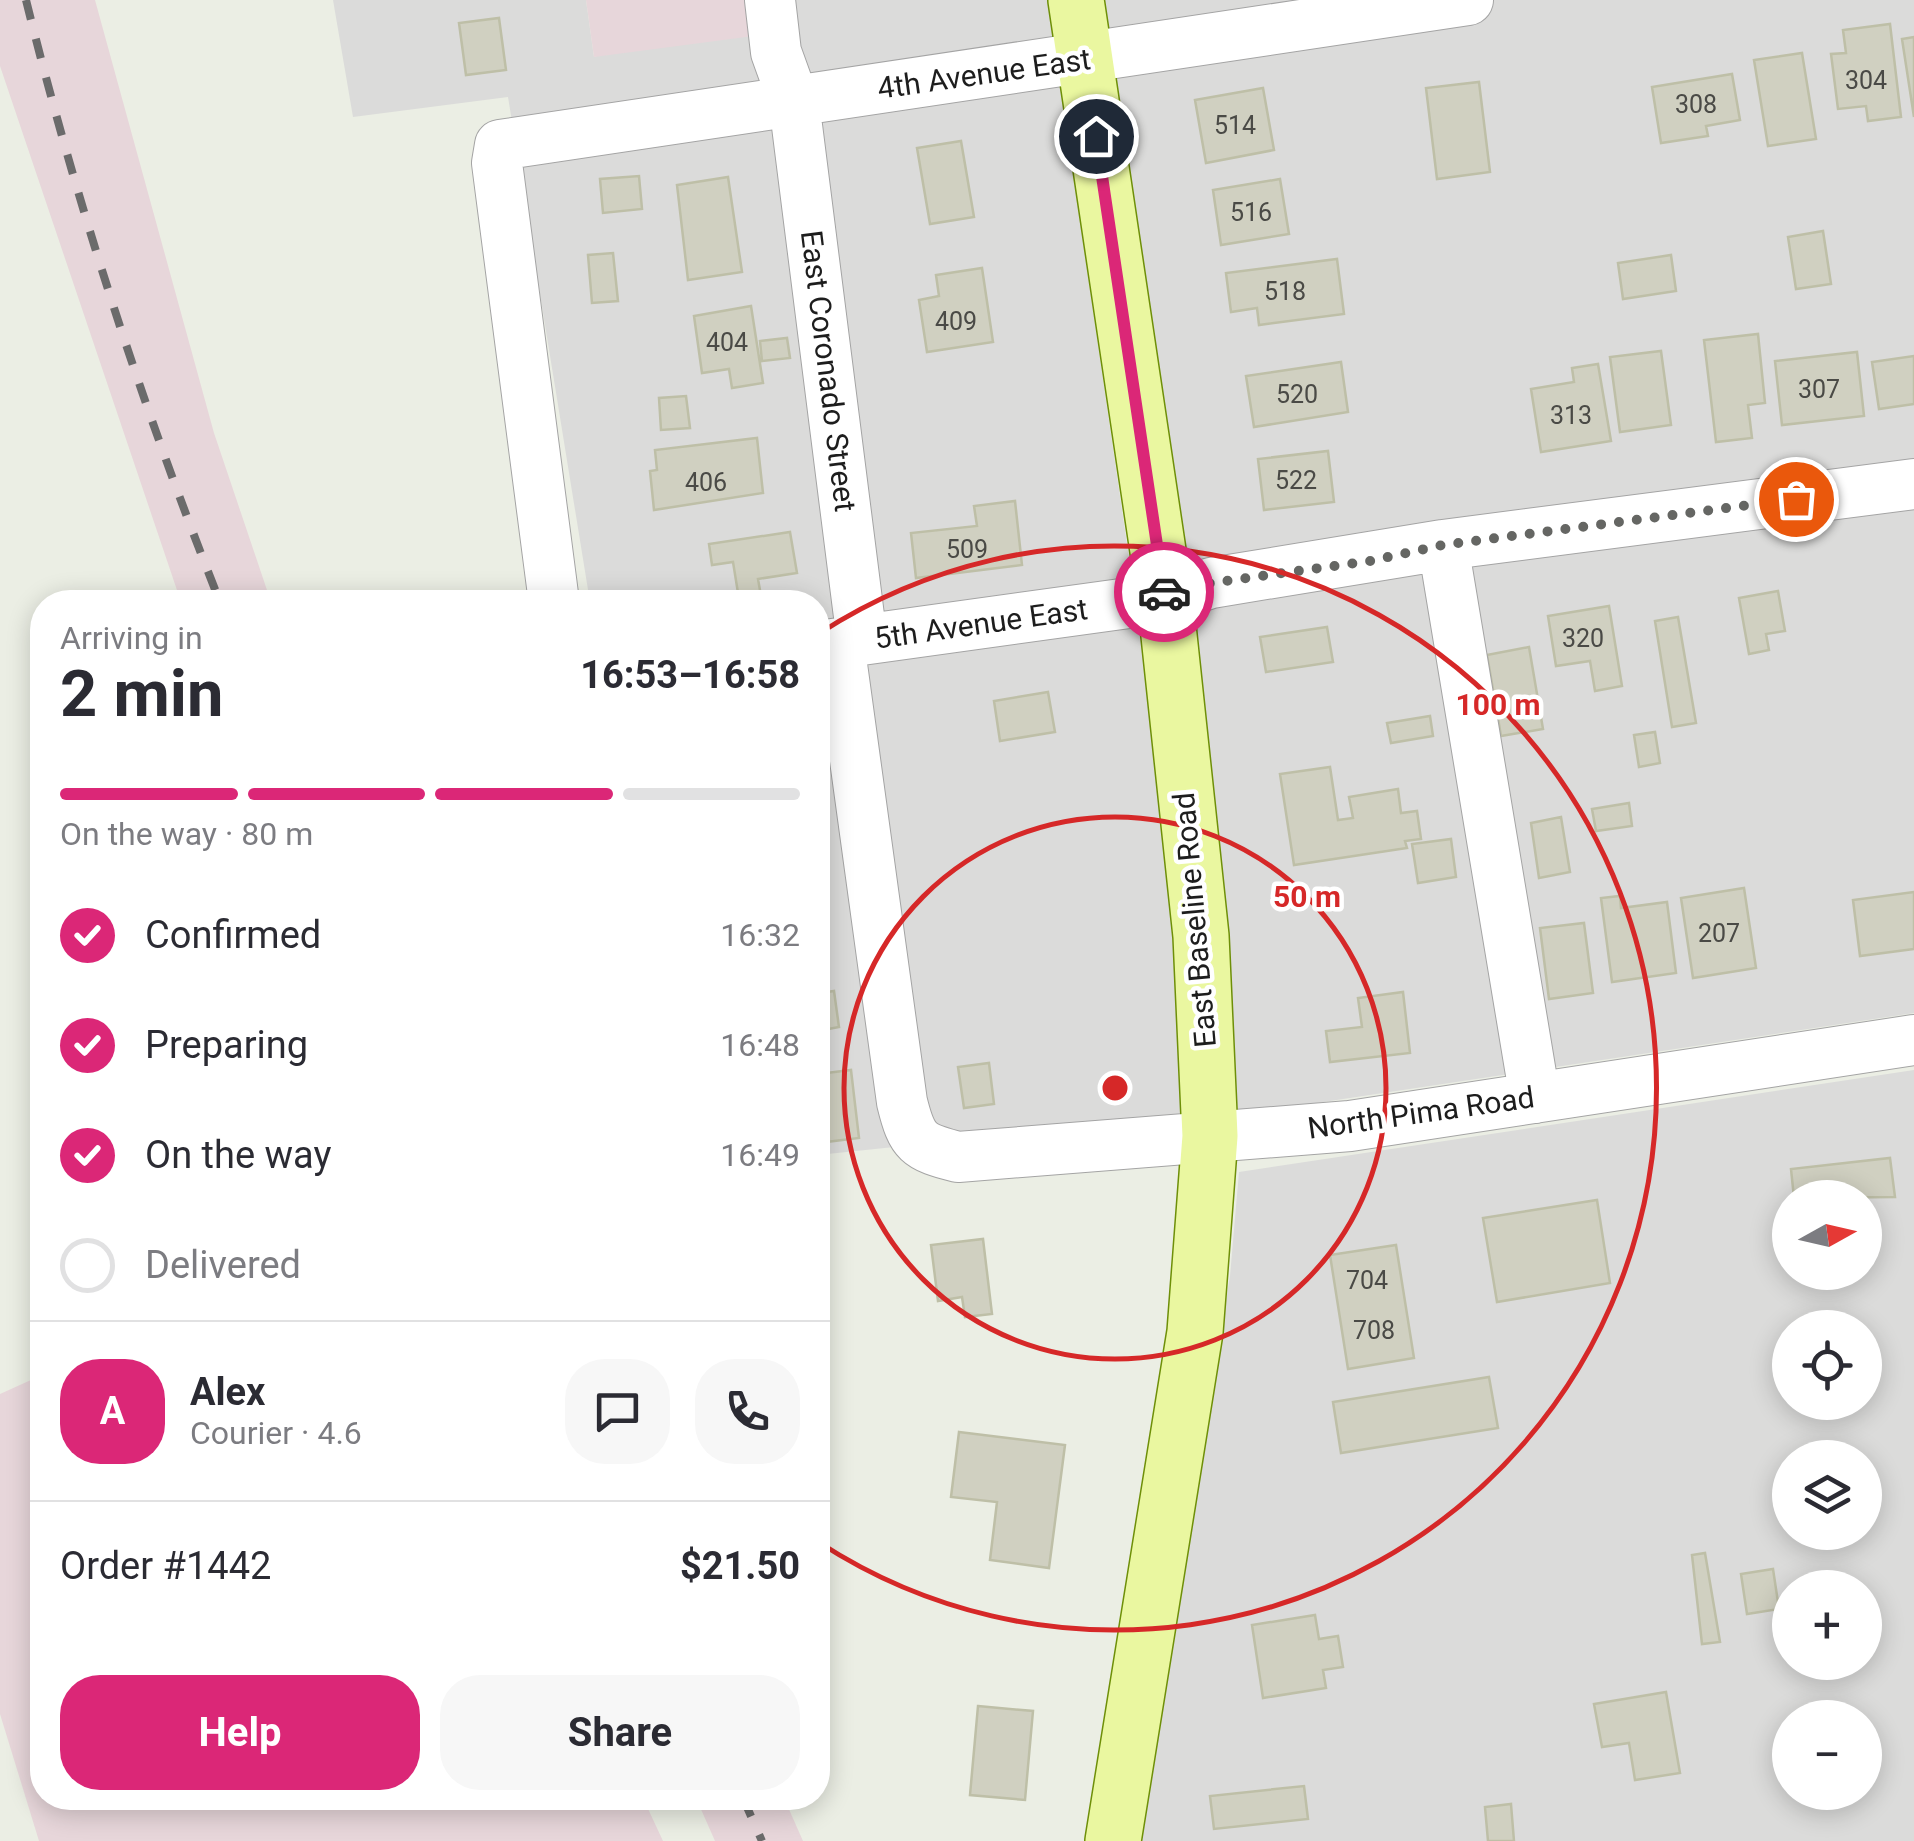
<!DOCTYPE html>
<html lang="en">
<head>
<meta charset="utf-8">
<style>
	body { margin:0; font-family:Roboto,sans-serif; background:#f7f7f7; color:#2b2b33; height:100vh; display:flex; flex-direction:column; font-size:38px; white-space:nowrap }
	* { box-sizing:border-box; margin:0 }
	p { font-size:32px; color:#7c7c81 }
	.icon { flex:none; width:55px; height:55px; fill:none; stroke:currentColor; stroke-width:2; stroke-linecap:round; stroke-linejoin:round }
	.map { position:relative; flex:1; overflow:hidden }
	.side { position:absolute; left:30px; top:590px; width:800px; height:1220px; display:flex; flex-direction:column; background:#fff; border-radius:40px; box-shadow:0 5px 25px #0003 }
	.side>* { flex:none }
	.needle { width:65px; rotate:82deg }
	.controls { position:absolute; left:1772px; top:1180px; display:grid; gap:20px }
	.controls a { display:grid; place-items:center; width:110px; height:110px; border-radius:50%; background:#fff; box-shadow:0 5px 25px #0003; font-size:50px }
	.pin { position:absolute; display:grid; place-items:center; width:85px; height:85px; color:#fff; margin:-42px; border:5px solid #fff; border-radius:50%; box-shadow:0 2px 10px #0007 }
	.courier { position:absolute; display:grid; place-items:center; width:100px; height:100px; margin:-50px; border:8px solid #db2777; border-radius:50%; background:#fff; color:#222; box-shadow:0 2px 12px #0007 }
	.head em { font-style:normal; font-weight:700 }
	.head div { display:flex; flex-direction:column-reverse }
	.head { display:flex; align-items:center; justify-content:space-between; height:170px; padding:0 30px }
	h1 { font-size:65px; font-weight:700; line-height:75px }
	.bar { display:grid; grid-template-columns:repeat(4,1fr); gap:15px 10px; align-content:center; height:120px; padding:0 30px }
	.bar i { height:12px; border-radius:8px; background:#e1e1e2 }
	.bar .selected { background:#db2777 }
	.bar p { grid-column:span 4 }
	.line { display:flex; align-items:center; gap:25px; padding:0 30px; border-top:2px solid #e1e1e2 }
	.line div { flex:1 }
	.round { display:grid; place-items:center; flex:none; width:105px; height:105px; border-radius:40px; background:#f7f7f7 }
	ol { padding:0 30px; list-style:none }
	li { display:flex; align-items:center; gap:30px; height:110px }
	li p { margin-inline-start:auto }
	li .icon { padding:10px; border-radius:50%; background:#db2777; color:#fff; stroke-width:4 }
	li:last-child { color:#7c7c81 }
	li i { width:55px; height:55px; border:5px solid #e1e1e2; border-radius:50% }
	.button { display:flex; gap:20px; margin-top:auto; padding:20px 30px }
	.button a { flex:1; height:115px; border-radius:40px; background:#db2777; color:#fff; font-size:40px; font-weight:700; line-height:115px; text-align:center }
	.button a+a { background:#f7f7f7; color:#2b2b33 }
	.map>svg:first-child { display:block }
	.residential { fill:#dbdbda; fill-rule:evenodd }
	.industrial { fill:#e7d6da }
	.building { fill:#d0d0c1; stroke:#bebfa7; stroke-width:2.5 }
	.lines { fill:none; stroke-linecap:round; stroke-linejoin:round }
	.minor-casing { stroke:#a4a4a4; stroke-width:52 }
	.major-casing { stroke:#6e8f08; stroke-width:58 }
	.minor { stroke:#fff; stroke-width:50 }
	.major { stroke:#eaf7a0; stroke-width:55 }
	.rail { stroke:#6b6b6b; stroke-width:8; stroke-dasharray:20 20; stroke-linecap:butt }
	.done { stroke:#656663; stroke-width:10; stroke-dasharray:0 18 }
	.route { stroke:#db2777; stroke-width:12 }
	.ring { fill:none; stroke:#d62828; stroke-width:5 }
	.labels { text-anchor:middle; stroke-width:9; stroke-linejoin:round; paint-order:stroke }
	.number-label { font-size:25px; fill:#4a4a46 }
	.street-label { font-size:30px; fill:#1d1d1d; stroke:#fff }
	.centre { fill:#d62828; stroke:#fff; stroke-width:5 }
	.ring-label { font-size:30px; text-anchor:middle; font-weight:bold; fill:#d62828; stroke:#fff; stroke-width:9; stroke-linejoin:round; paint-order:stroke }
</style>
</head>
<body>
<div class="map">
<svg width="1914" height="1841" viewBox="0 0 1914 1841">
	<rect width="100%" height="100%" fill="#ebeee4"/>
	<!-- residential -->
	<path class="residential" d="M333,0H586L594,57L756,0H1048L1167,820L1189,1116L818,1155V602H590L508,97L353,117Z
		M1097,0H1914V1013L1231,1116Z
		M1914,1070V1841H1138L1230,1276L1239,1172ZM1790,1198H1865V1272H1790ZM1790,1328H1865V1402H1790ZM1790,1458H1865V1532H1790ZM1790,1588H1865V1662H1790ZM1790,1718H1865V1792H1790Z"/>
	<!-- industrial -->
	<path class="industrial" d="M0,0H95L214,433L271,602H181L0,66Z
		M586,0H756L761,35L594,57Z
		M42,1375V1798H643L663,1841H39L0,1714V1394Z
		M696,1798H784L803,1841H715Z"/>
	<!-- building -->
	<path class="building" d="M499,18L506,70L466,75L459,23Z
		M1890,24L1901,117L1868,121L1866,106L1838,109L1831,54L1846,53L1843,30Z
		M1914,37V117L1902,39Z
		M1802,53L1816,139L1768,146L1754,60Z
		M1732,74L1740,120L1706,126L1708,136L1661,143L1652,87Z
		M1479,82L1490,172L1437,179L1426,88Z
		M1263,88L1274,150L1206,163L1195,100Z
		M961,141L974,217L930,224L917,148Z
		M639,176L642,209L603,213L600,179Z
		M728,177L742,272L688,280L677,185Z
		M1280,179L1289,234L1221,245L1213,190Z
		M1823,231L1831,284L1796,289L1788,237Z
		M613,253L618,301L592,303L588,255Z
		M1671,255L1676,291L1623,299L1618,263Z
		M1337,259L1344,314L1259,325L1257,308L1231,312L1226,273Z
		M982,268L993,342L927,352L919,300L939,296L936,275Z
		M751,306L763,383L732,388L729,369L702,373L694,316Z
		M1758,334L1765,403L1748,405L1752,438L1716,442L1704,340Z
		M787,338L790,358L762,361L760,341Z
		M1661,351L1671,425L1620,432L1610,357Z
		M1857,352L1864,416L1782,425L1775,361Z
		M1914,356V404L1879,409L1872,362Z
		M1341,362L1348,412L1254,427L1246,376Z
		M1598,364L1611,441L1541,452L1531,389L1574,382L1572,368Z
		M686,396L690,428L661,430L659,398Z
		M757,438L763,493L654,510L650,471L657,470L655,450Z
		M1328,451L1334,502L1264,510L1258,459Z
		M1015,501L1022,565L916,578L911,533L977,526L974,506Z
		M790,532L797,573L758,579L761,596L739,599L733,562L712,565L709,544Z
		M1778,591L1785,631L1766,634L1769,650L1749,654L1739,598Z
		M1609,606L1622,686L1595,691L1590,661L1556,666L1548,616Z
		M1678,617L1696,723L1672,727L1655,621Z
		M1327,627L1333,662L1266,672L1260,637Z
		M1529,647L1543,729L1501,736L1487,655Z
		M1048,692L1055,732L1000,741L994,701Z
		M1430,716L1433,736L1391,743L1387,723Z
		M1655,732L1660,763L1639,767L1634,735Z
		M1330,767L1338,820L1353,818L1349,797L1398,789L1401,813L1417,811L1421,839L1405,841L1407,848L1294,865L1280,774Z
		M1629,803L1632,826L1596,831L1592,809Z
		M1561,817L1570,872L1539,878L1531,823Z
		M1451,839L1456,877L1418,883L1412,844Z
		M1744,888L1756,968L1693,978L1681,898Z
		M1914,892V949L1860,956L1853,900Z
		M1620,896L1621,908L1667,902L1676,973L1612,982L1601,898Z
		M1584,923L1593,993L1549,999L1540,928Z
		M823,970L827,992L834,991L839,1027L818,1031V971Z
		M1403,992L1410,1053L1330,1062L1326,1031L1362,1027L1358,998Z
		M989,1063L994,1104L964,1108L958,1067Z
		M851,1070L859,1138L818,1143V1074Z
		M1890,1158L1895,1197L1794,1198L1791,1169Z
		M1597,1200L1610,1283L1497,1302L1483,1218Z
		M983,1239L992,1314L965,1317L962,1297L938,1301L931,1245Z
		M1396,1245L1414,1358L1348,1369L1330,1255Z
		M1489,1377L1498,1428L1341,1453L1333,1402Z
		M959,1432L1065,1445L1049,1568L990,1560L997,1502L951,1497Z
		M1705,1553L1720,1642L1702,1644L1692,1555Z
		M1773,1569L1779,1609L1747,1614L1741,1574Z
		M1315,1615L1319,1639L1338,1636L1343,1667L1323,1670L1326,1688L1263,1698L1252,1625Z
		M1666,1692L1680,1773L1635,1780L1629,1743L1602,1747L1594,1704Z
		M978,1706L1033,1711L1025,1800L970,1795Z
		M1304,1786L1308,1819L1214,1829L1210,1796Z
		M1511,1804L1514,1841H1488L1485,1807Z"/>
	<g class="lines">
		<!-- minor casing -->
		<g class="minor-casing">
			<path id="minor" d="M770,0L776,52L794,102L862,640
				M1443,545L1535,1098
				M554,602L497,163L500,145L1468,0
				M839,643L902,1102C912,1143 918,1147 958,1157L1350,1126L1914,1040
				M818,646L1165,598L1211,583L1443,545L1914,484"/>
		</g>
		<!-- major casing -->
		<g class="major-casing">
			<path id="major" d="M1076,0L1165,598L1201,936L1210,1136L1195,1332L1113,1841"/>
		</g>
		<!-- minor -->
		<use href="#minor" class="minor"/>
		<!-- major -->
		<use href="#major" class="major"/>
		<!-- rail -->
		<path class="rail" d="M26,0C77,205 142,406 220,602
			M743,1798L762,1841"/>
	</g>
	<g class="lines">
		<!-- done -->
		<path class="done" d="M1164,592V598L1211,583L1370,561L1443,545L1796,499"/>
		<!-- route -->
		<path class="route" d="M1096,136L1164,592"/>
	</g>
	<!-- distance rings -->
	<g class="ring">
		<circle cx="1115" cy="1088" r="271"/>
		<path d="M820 633A542 542 0 1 1 820 1543"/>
	</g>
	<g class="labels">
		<!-- number labels -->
		<g class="number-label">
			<text x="1866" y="89">304</text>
			<text x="1696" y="113">308</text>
			<text x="1235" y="134">514</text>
			<text x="1251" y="221">516</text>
			<text x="1285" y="300">518</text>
			<text x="956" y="330">409</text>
			<text x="727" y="351">404</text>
			<text x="1819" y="398">307</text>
			<text x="1297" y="403">520</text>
			<text x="1571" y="424">313</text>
			<text x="1296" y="489">522</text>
			<text x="706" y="491">406</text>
			<text x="967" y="558">509</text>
			<text x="1583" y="647">320</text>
			<text x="1719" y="942">207</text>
			<text x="1367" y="1289">704</text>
			<text x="1374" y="1339">708</text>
		</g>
		<!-- street labels -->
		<g class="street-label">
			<text transform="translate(984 74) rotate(-8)" y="10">4th Avenue East</text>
			<text transform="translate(828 371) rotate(83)" y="10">East Coronado Street</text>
			<text transform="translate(981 624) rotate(-8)" y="10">5th Avenue East</text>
			<text transform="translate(1195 920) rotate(-95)" y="10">East Baseline Road</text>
			<text transform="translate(1421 1113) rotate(-8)" y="10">North Pima Road</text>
		</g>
	</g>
	<circle cx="1115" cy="1088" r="15" class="centre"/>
	<g class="ring-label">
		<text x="1498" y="715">100 m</text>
		<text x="1307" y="907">50 m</text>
	</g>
</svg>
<div class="controls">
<a><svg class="needle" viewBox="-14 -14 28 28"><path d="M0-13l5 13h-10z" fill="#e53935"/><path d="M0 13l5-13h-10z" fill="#7c7c81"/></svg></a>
<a><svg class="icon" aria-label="locate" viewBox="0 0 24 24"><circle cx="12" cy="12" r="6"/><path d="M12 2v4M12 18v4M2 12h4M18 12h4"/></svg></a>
<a><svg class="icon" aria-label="layers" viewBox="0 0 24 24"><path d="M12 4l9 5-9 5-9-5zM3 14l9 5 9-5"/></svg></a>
<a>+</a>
<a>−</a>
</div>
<div class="pin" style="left:1796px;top:499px;background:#ea580c"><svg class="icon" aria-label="bag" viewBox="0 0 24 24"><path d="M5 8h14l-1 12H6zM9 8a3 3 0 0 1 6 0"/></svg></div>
<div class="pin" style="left:1096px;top:136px;background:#1f2937"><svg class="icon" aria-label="home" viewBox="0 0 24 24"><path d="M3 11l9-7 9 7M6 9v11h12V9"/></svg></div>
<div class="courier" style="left:1164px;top:592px"><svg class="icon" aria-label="car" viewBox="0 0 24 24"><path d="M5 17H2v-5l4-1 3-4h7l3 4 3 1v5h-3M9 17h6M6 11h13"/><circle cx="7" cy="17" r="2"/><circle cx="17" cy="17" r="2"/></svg></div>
<section class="side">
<div class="head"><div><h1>2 min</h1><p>Arriving in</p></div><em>16:53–16:58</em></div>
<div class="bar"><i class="selected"></i><i class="selected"></i><i class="selected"></i><i></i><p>On the way · 80 m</p></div>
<ol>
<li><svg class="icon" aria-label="check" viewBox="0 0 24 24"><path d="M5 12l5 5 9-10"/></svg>Confirmed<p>16:32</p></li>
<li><svg class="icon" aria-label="check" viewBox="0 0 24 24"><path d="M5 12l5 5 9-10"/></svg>Preparing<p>16:48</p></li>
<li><svg class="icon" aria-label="check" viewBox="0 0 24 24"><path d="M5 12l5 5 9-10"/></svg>On the way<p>16:49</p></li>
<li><i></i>Delivered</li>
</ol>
<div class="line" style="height:180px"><b class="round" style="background:#db2777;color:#fff">A</b><div><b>Alex</b><p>Courier · 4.6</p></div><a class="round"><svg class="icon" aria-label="chat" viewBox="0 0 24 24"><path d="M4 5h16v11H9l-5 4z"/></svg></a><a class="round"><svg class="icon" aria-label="phone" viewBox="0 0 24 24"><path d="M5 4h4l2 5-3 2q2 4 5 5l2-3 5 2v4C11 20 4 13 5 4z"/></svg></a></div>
<div class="line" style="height:130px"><div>Order #1442</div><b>$21.50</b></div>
<div class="button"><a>Help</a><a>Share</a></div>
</section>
</div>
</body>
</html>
